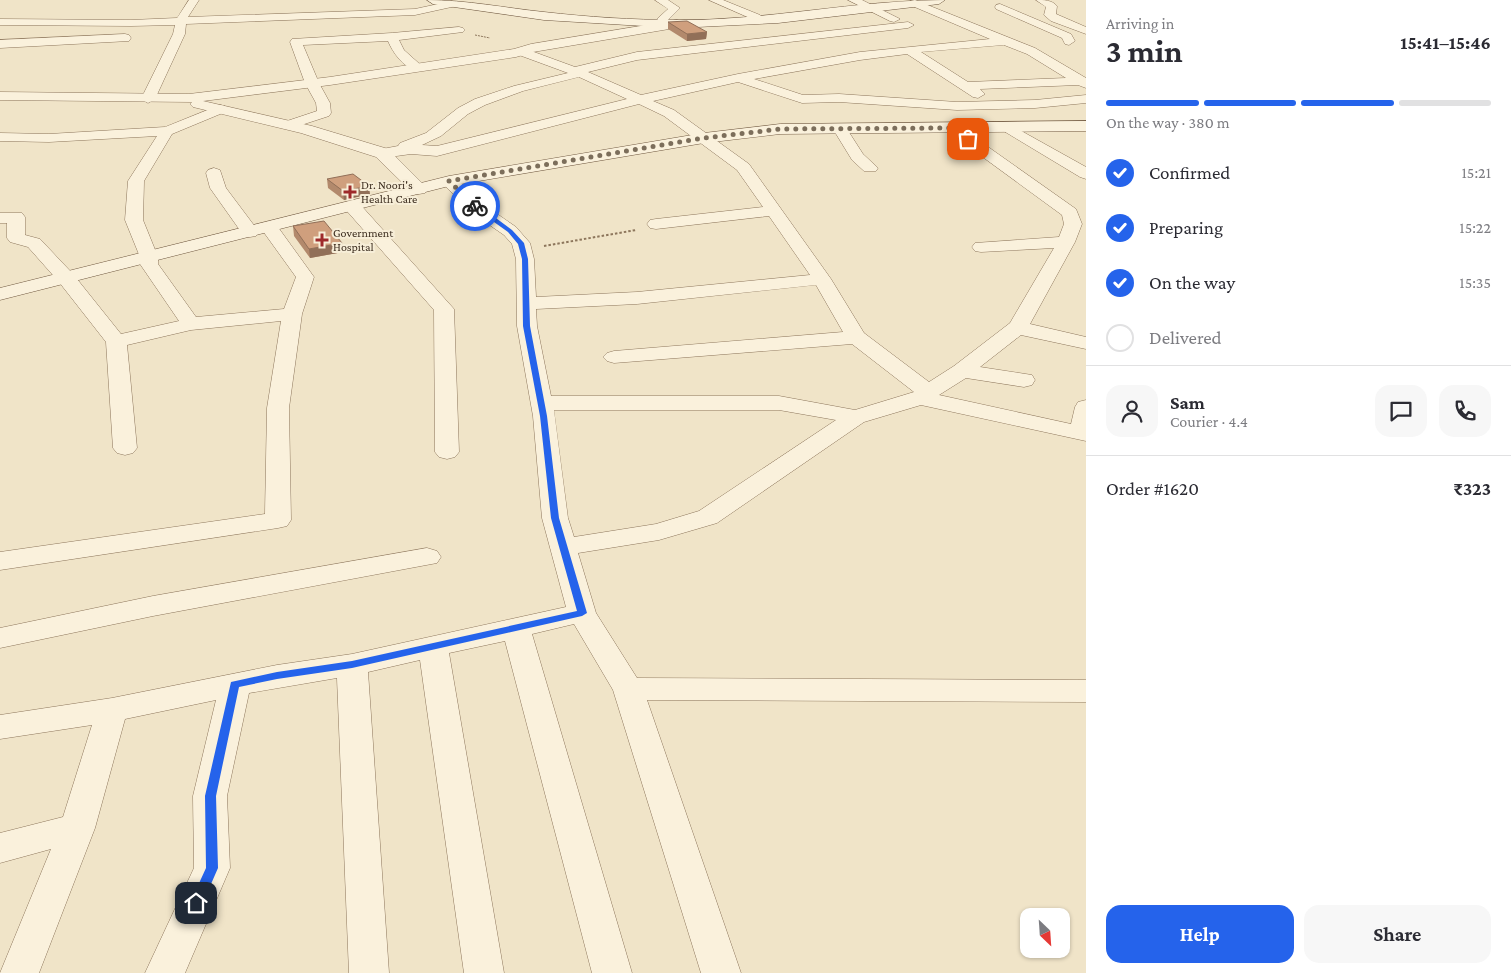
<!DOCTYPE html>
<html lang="en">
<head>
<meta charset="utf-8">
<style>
	body { margin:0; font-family:"Crimson Pro",serif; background:#f7f7f7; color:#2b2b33; height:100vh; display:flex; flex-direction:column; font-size:19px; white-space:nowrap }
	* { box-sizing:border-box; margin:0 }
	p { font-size:16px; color:#7c7c81 }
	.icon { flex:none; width:28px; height:28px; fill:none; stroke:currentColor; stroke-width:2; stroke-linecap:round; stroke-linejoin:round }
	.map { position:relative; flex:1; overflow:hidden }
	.panel { display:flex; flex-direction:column; background:#fff; width:425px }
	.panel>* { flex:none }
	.needle { width:32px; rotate:155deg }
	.tools { position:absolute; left:1020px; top:908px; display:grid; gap:10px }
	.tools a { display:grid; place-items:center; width:50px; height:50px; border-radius:10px; background:#fff; box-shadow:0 1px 4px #0004; font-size:25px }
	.pin { position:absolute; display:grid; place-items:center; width:42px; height:42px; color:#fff; margin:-21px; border-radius:10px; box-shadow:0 2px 8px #0006 }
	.courier { position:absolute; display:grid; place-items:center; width:50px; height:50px; margin:-25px; border:4px solid #2563eb; border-radius:50%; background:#fff; color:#222; box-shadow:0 1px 6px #0007 }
	.summary em { font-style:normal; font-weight:700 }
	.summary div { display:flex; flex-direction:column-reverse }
	.summary { display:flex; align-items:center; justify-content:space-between; height:85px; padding:0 20px }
	h1 { font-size:32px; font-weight:700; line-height:38px }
	.bar { display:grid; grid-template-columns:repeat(4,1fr); gap:8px 5px; align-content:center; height:60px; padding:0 20px }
	.bar i { height:6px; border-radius:4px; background:#e1e1e2 }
	.bar .selected { background:#2563eb }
	.bar p { grid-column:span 4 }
	.line { display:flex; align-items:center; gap:12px; padding:0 20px; border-top:1px solid #e1e1e2 }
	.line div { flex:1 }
	.round { display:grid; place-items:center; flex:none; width:52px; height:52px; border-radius:15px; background:#f7f7f7 }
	ol { padding:0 20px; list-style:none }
	li { display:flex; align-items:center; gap:15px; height:55px }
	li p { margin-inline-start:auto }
	li .icon { padding:5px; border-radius:50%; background:#2563eb; color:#fff; stroke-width:4 }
	li:last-child { color:#7c7c81 }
	li i { width:28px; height:28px; border:2px solid #e1e1e2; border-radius:50% }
	.button { display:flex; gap:10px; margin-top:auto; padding:10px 20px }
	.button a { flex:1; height:58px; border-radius:15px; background:#2563eb; color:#fff; font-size:20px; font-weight:700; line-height:58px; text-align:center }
	.button a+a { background:#f7f7f7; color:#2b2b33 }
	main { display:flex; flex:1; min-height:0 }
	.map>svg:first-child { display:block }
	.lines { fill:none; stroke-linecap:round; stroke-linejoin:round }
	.minor-casing { stroke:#8d765c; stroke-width:1 }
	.tertiary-casing { stroke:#8d765c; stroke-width:1 }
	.secondary-casing { stroke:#6f573f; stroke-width:1 }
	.path-far1 { stroke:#8d765c; stroke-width:1; stroke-dasharray:2 1; stroke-linecap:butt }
	.path { stroke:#8d765c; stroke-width:2; stroke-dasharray:2.5 2; stroke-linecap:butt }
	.minor { fill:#faf1dc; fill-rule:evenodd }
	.tertiary { fill:#faf1dc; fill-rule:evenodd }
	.secondary { fill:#faf1dc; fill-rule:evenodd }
	.wall { fill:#b2896c }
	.shaded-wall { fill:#916f58 }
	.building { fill:#cf9f7d; stroke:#916f58 }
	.route { fill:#2563eb }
	.done { stroke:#7c6e5b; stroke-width:5; stroke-dasharray:0 9 }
	.poi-dot { fill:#9e2a2b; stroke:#f7eed8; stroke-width:2 }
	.labels { text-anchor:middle; stroke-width:4; stroke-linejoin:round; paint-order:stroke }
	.far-poi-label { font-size:12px; fill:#3d2e20; stroke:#f7eed8; text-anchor:start }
</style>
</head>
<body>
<main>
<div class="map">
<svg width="1086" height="973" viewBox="0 0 1086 973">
	<rect width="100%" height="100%" fill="#f0e4c8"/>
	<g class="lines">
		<!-- minor casing -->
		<g class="minor-casing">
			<path id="minor" d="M189,0H199L188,17L415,9L452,1L457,4L456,6L415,15L186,24L185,34L155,99L148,103L141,99L173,34L175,25L131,26L0,25V19L131,20L177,18Z
				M655,0H668L680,8L667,21H659L657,19L668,9Z
				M709,0H723L760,15L762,17L756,20L752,19Z
				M848,0H862L900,19L894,22L890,21Z
				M915,0L1035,48L1086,78V88L1078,85L980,89L985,94L978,98L973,97L907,54L860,60L754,79L803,95L839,94L957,102L1035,100L1086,95V103L1035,108L957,110L839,102L802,103L738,82L653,101L674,110L749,164L831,279L864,333L929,382L954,366L1010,323L1054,248L981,252L975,251L972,247L975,243L1059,237L1064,224L1062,215L947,131L945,128L947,125H957L1076,209L1082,224L1075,242L1030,324L1086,337V349L1021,335L980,367L1032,375L1035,380L1032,385L1024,387L966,378L939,395L1071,424L1075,407L1078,402L1086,400V441L921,405L864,422L717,523L659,540L578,553L596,613L637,678L1086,680V702L647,700L741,973H701L613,690L574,624L532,634L632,973H592L505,641L449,653L504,973H464L420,660L368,672L389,973H349L337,678L249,693L227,796L230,868L185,973H145L194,868L193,796L216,700L125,719L95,828L39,973H0L51,849L0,863V833L63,817L92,725L0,739V715L112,698L277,665L352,654L566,607L542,518L533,416L517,326L516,259L512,244L504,235L475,215L443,184L441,181L443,178H455L487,207L516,227L530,243L534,259L536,297L637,292L810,275L769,216L656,229L650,228L647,224L650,220L656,219L763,207L737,170L664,116L639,104L437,156L411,154L382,158L377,156L374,153L377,150L398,146L400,143L426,133L458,108L475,99L514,86L568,73L519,55L517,52L523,48L575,67L637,52L908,22L914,25L908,28L637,60L588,72L641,95L738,74L860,52L990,39L910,5L909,3L910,1ZM1004,45L1027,54L1066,78L968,82L921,52ZM579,77L627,99L437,146L422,145L441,136L468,114L485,105L523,91ZM816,285L843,332L614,351L607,353L603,357L607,361L614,363L852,344L914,392L855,410L779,396H551L537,326L536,309L637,304ZM554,410H779L836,420L699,511L656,524L574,537L568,518Z
				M1036,0C1044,0 1052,0 1057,6L1056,14L1086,27V34L1051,21L1044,15L1046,7Z
				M1000,4L1071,34L1075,41L1069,45L1065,44L1062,38L996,9L995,7L996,5Z
				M459,27L463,28L465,30L463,32L399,40L404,50L423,67L417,71C403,67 393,53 388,41L303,45L319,83L330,103L331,113L329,116L289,129L284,128L282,125L284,122L317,111L316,103L305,83L290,42L292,39L392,33Z
				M125,34L129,35L131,38L129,41L0,48V40Z
				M220,105L225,106L227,109L225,112L172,134L144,181L143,220L158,257V264L196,317L284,309L296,277L260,227L263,223L269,222L275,223L314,277L302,314L289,408L291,520L287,526L278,528L0,570V552L265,514L267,408L281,321L191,330L127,345L137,448L133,453L125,455L117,453L113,448L106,342L59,282L28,247L10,242L7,238V223H0V213H22L25,217V235L40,239L73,274L121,334L179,321L140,264V257L125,220L128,181L157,136L49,142L0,141V133L49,134L165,127Z
				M1007,123L1086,167V179L1080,177L1002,130L1000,127L1002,124Z
				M840,125L845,126L863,154L878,168L876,171H864L852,160L833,129L835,126Z
				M214,168L220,170L226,188L259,232L256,236L250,237L244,236L210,188L206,173L208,170Z
				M352,201L358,202L454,309L459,452L455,457L447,459L439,457L435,452L434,310L346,210L344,206L346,202Z
				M427,548L437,551L441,557L437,563L153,616L0,648V628L153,596Z"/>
		</g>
		<!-- tertiary casing -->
		<g class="tertiary-casing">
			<path id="tertiary" d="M677,20L681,21L683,24L681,27L533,52L516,57L330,85L203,101L312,126L388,149L428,189L425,193L419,194L413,193L376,157L301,133L193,107L190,104L192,102L0,100V92L189,94L330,77L514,49L531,44Z"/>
		</g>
		<!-- secondary casing -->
		<g class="secondary-casing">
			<path id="secondary" d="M427,0C467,0 505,8 544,12C587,17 633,20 676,20C767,21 855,0 945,0L939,4L778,23L677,28L544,20L433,4Z
				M1086,121V131L780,134L704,143L449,186L0,300V288L449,176L704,133L780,124Z"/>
		</g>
		<!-- path-far1 -->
		<path class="path-far1" d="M475,35L490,38"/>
		<!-- path -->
		<path class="path" d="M544,246L636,230"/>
		<!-- minor -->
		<use href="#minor" class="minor"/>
		<!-- tertiary -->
		<use href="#tertiary" class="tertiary"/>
		<!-- secondary -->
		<use href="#secondary" class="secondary"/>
	</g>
	<!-- wall -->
	<path class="wall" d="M668,22L707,32L706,39L687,41L668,29Z
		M327,179L370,194L344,200L328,188Z
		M293,226L343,252L310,258L294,236Z"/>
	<!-- shaded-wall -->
	<path class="shaded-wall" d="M707,32L706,39L687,41V34Z
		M369,186L370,194L344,200L343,191Z
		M342,243L343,252L310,258L309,249Z"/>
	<!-- building -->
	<path class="building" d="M687,21L707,32L687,34L668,22Z
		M353,174L369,186L343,191L327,179Z
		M324,221L342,243L309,249L293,226Z"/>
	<!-- route -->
	<path class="route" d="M473,204H477L512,230L524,243L528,259L530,326L547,416L559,518L587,613L582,616L352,668L277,679L239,687L216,796L218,868L201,907L196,908L192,907L190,903L206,868L205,796L231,682L277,672L352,661L577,611L551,518L540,416L523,326L522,259L518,244L508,232L473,207Z"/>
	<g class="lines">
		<!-- done -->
		<path class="done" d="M475,206L449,181L704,138L780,129L952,128L968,139"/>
	</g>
	<!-- markers -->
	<g class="poi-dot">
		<path d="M347.5 184.5h5v5h5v5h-5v5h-5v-5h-5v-5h5z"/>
		<path d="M319.5 232.5h5v5h5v5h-5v5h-5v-5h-5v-5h5z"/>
	</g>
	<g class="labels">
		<!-- far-poi labels -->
		<g class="far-poi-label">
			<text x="361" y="189">Dr. Noori's<tspan x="361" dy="14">Health Care</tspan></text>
			<text x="333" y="237">Government<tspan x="333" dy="14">Hospital</tspan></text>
		</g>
	</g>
</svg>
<div class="tools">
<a><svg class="needle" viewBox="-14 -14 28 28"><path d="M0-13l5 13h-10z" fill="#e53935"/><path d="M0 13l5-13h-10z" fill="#7c7c81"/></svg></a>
</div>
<div class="pin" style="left:968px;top:139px;background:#ea580c"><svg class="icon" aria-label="bag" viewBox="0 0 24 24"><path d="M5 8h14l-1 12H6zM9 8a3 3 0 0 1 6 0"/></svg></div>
<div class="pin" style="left:196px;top:903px;background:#1f2937"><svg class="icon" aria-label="home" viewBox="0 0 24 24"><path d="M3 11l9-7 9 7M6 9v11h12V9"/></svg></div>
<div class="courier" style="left:475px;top:206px"><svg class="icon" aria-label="bike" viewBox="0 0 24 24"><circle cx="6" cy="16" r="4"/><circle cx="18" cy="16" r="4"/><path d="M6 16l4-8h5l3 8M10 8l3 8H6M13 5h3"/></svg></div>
</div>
<section class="panel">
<div class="summary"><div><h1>3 min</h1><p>Arriving in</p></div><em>15:41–15:46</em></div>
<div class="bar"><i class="selected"></i><i class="selected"></i><i class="selected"></i><i></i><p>On the way · 380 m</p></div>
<ol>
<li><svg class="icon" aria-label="check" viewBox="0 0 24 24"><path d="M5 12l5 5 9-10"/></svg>Confirmed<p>15:21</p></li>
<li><svg class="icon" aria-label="check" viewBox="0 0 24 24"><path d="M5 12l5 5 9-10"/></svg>Preparing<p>15:22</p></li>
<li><svg class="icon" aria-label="check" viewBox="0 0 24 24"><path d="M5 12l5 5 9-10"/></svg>On the way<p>15:35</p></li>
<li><i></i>Delivered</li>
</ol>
<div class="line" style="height:90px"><a class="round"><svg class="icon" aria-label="person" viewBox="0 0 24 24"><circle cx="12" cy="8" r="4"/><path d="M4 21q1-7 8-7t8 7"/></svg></a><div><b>Sam</b><p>Courier · 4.4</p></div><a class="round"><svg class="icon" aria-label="chat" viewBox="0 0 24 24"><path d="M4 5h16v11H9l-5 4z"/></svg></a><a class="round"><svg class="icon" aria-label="phone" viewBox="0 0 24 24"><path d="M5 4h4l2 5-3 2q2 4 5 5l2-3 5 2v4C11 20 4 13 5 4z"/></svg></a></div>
<div class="line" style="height:65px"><div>Order #1620</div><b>₹323</b></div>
<div class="button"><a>Help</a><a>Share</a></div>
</section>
</main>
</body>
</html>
